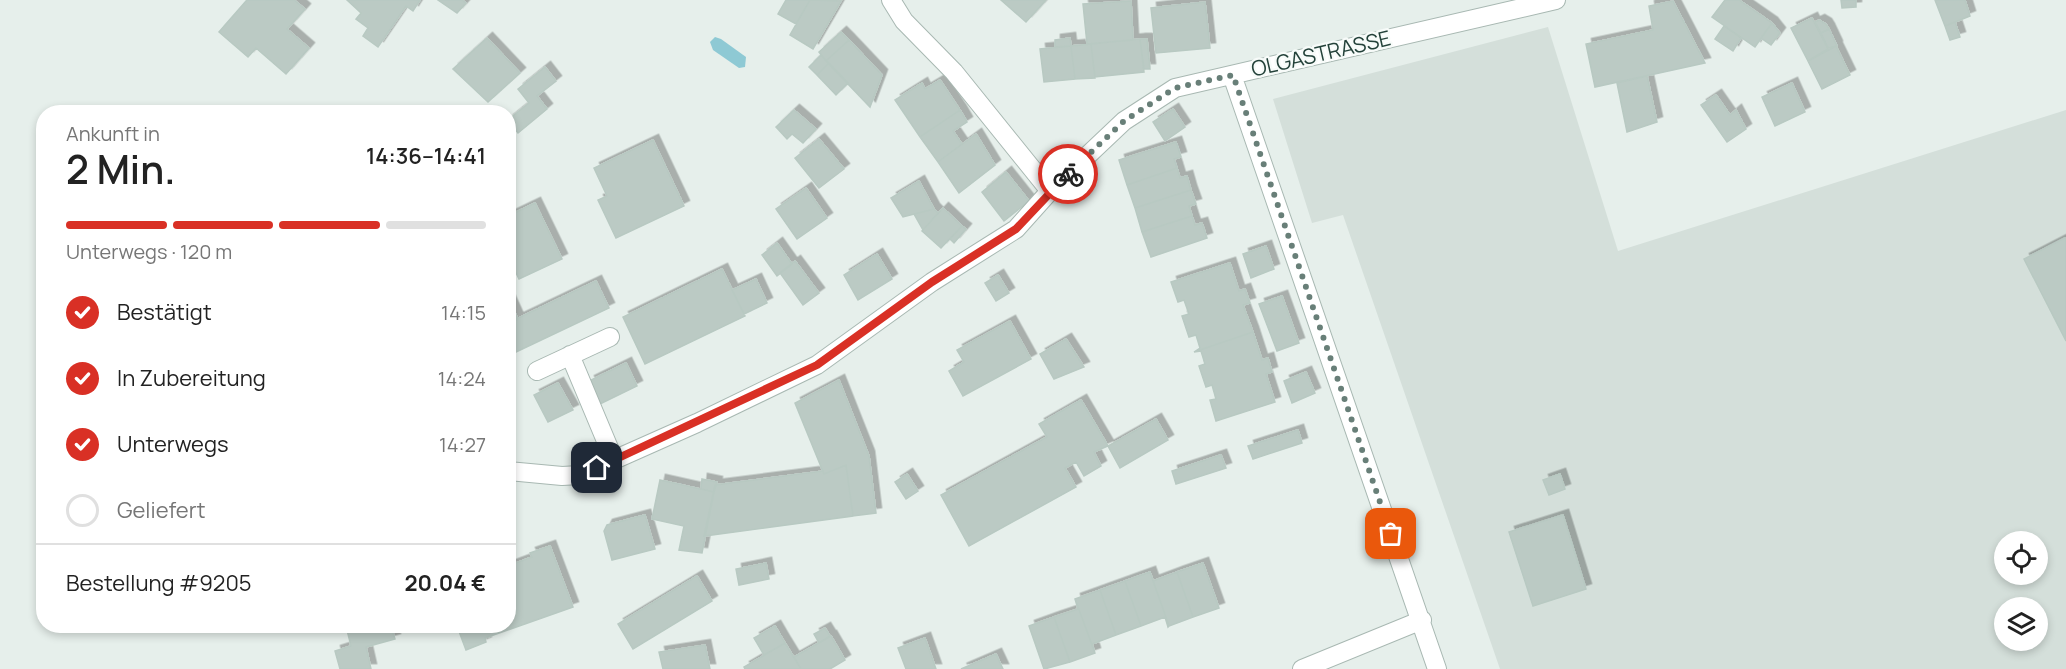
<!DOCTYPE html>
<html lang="de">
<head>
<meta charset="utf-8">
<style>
	body { margin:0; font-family:Manrope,sans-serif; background:#f2f2f2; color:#222; height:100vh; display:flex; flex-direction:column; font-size:22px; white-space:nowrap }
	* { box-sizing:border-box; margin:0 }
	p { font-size:20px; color:#767676 }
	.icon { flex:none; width:33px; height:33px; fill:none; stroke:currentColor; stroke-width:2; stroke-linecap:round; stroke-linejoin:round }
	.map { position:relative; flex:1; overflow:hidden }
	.sheet { position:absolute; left:36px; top:105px; width:480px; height:528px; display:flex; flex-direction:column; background:#fff; border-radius:24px; box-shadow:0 3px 9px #0003 }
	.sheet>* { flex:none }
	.tools { position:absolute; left:1994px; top:531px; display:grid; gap:12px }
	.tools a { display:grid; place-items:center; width:54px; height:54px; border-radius:50%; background:#fff; box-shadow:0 3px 9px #0003; font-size:30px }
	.pin { position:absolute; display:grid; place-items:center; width:51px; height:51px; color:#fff; margin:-26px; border-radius:12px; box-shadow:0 3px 9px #0006 }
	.courier { position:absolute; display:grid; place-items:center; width:60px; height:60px; margin:-30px; border:4px solid #d93025; border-radius:50%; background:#fff; color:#222; box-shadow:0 2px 8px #0007 }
	.summary em { font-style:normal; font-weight:600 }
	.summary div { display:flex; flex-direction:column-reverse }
	.summary { display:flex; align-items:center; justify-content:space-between; height:102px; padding:0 30px }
	h1 { font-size:39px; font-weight:600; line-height:45px }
	.bar { display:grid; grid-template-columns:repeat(4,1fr); gap:9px 6px; align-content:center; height:72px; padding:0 30px }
	.bar i { height:8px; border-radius:4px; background:#e0e0e0 }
	.bar .selected { background:#d93025 }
	.bar p { grid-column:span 4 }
	.line { display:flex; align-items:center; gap:15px; padding:0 30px; border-top:2px solid #e0e0e0 }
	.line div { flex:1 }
	ol { padding:0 30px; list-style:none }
	li { display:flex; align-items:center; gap:18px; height:66px }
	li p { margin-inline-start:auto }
	li .icon { padding:6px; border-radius:50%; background:#d93025; color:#fff; stroke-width:4 }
	li:last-child { color:#767676 }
	li i { width:33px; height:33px; border:3px solid #e0e0e0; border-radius:50% }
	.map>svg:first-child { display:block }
	.built { fill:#d4dfda; fill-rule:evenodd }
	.water { fill:#8ec9d4 }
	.building { fill:#bbcac4; stroke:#b8c9c2; stroke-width:1.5; filter:url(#shadow) }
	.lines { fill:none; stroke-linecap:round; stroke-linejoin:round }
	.minor-casing { stroke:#a8b8b2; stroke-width:20 }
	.minor { stroke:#fff; stroke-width:18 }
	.done { stroke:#687f78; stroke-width:6; stroke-dasharray:0 10.8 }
	.route { stroke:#d93025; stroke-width:8 }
	.labels { text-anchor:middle; stroke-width:4.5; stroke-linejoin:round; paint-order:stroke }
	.street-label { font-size:21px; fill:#24423a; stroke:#f7fbf9 }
</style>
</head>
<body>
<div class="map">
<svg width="2066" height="669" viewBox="0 0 2066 669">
	<defs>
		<filter id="shadow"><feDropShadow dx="5.5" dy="-5.5" stdDeviation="0" flood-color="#0004"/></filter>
	</defs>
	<rect width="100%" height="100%" fill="#e6efeb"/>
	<!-- built -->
	<path class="built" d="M1548,27L1618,251L2066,110V669H1500L1343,215L1312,223L1273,99ZM2004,542H2037V574H2004ZM2004,608H2037V640H2004Z"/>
	<!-- water -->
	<path class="water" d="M715,37L721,39L746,57L745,67L739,68L713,50L710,42Z"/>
	<!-- building -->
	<path class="building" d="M247,0H294L305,9L287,29L309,48L286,74L256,48L248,57L219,32Z
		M347,0H420L413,11L406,6L378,47L363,36L368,28L356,19L361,13Z
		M438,0H462L466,3L457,13Z
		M786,0H810L796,24L778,14Z
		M810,0L841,1L813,49L790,35Z
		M1001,0H1046L1026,22Z
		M1725,0H1739L1772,23L1755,47L1712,17Z
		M1841,0H1856V7L1842,8Z
		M1935,0H1965L1970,16L1945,26Z
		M1131,1L1133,40L1087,44L1083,4Z
		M1673,1L1705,63L1595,87L1586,44L1653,30L1649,6Z
		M1205,2L1210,48L1156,53L1151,8Z
		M1812,18L1828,49L1808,61L1791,28Z
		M1819,20L1826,24L1829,29L1821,33L1815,22Z
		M1955,22L1960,37L1950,40L1945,26Z
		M1772,23L1780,33L1771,45L1761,38Z
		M1724,26L1741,38L1733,51L1715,39Z
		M1829,29L1837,46L1828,48L1821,33Z
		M841,32L849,40L826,61L819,52Z
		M487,38L520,73L488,102L453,69Z
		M1070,38L1071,46L1055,47V40Z
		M1140,39H1147L1150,69H1144Z
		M1140,39L1144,72L1095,77L1091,44Z
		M849,40L882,75L870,107L826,61Z
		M1091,44L1095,78L1075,79L1071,46Z
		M1071,46L1075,79L1044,82L1040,49Z
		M1836,46L1850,75L1822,89L1808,61Z
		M821,55L829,63L817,75L809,67Z
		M829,63L848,83L836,95L817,75Z
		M545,67L556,81L537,96L547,109L518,133L508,120L529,103L518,89Z
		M1647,76L1657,122L1627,132L1617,83Z
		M940,80L960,110L920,137L895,100L922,83L925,89Z
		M1792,83L1805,112L1775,126L1762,97Z
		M1716,95L1730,115L1736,110L1746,129L1727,142L1701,105Z
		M1173,109L1185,127L1165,141L1153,122Z
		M794,110L816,129L803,143L792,134L787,139L776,127Z
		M960,110L967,122L953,131L962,144L938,162L920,137Z
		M976,134L995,165L959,193L938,162Z
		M819,139L844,169L819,188L795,158Z
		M653,140L684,206L616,238L598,200L607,196L594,168Z
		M1176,142L1181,157L1174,159L1177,168L1127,185L1119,160Z
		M1177,168L1180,178L1187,176L1191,190L1135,208L1127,185Z
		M1006,172L1029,201L1004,221L982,192Z
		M919,181L934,209L903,217L891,198Z
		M806,188L827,218L797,239L776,209Z
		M1191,190L1196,204L1189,206L1192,216L1142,232L1135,208Z
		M535,203L562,259L519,279L508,256V216Z
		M943,208L962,226L941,248L922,231Z
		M934,209L938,213L923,230L914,214Z
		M1192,216L1195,225L1202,223L1207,238L1151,257L1142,232Z
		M962,226L966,229L954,243L950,239Z
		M2065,238H2066V341L2024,259Z
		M777,243L792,264L777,276L762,255Z
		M1266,246L1274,269L1251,278L1243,254Z
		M877,254L892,279L858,300L844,275Z
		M795,261L819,293L803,305L780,273Z
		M1230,263L1239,291L1245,289L1250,303L1243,305L1253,332L1194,352L1200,348L1196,335L1189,337L1182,316L1189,314L1184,300L1178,302L1171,282Z
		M722,269L745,316L645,364L623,317Z
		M998,275L1009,293L996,301L985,283Z
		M756,279L767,303L744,314L732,290Z
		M596,281L609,308L514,353L508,341V323Z
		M1282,296L1299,343L1277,351L1259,304Z
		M508,297L518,319L508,323Z
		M1010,321L1031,359L963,396L949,371L964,362L957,350Z
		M1253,332L1262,360L1268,358L1272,372L1266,374L1275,402L1216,421L1210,400L1216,399L1212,385L1206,387L1199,366L1205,364L1201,351L1194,352Z
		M1066,339L1084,367L1054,379L1040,354Z
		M508,341L514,353L508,356Z
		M626,363L637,386L600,404L589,381Z
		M1306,372L1315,393L1292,403L1284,381Z
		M839,380L869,456L876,513L853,516L846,465L824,474L795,403Z
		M558,383L573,410L548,422L534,395Z
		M1081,400L1108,446L1094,452L1101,466L1084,476L1076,462L1065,468L1076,487L969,546L941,495L1047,437L1039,424Z
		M1156,419L1168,440L1120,468L1108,446Z
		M1298,430L1302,443L1253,459L1248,446Z
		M1221,455L1226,468L1176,484L1172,471Z
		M846,465L853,516L704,536L715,485L823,471L824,474Z
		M907,474L918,491L906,499L895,482Z
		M1560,474L1565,489L1549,495L1543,480Z
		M702,479L717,482L714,492L701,489Z
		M660,480L714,492L702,553L679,550L684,526L652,519Z
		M645,515L655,549L612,560L604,531L607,525Z
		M1563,515L1586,589L1533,606L1509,532Z
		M550,546L573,607L485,638L486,642L466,650L457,626H508V566L532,557L530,553Z
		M766,563L769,579L739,585L736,569Z
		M1203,563L1219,608L1193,617L1177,572Z
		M1150,572L1169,626L1168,627L1165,617L1141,626L1125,581Z
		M1150,572L1153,581L1177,572L1193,617L1169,626Z
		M697,576L712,601L633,649L618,624Z
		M1125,581L1141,626L1116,635L1100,590Z
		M1100,590L1116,635L1092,644L1095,653L1075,599Z
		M1075,599L1095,653L1070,662L1054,617L1078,609Z
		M1054,617L1070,662L1044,669L1029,626Z
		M346,626H391L395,639L366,647L371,669H340L335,651L351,646Z
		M775,626L785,643L764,655L754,638Z
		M825,628L830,636L819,643L814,634Z
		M831,636L845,660L830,669H801L794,657Z
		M925,638L936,669H906L898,648Z
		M785,643L801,669H745L744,667Z
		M705,645L710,669H663L659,652Z
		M996,654L1003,669H961Z"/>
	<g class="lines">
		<!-- minor casing -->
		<g class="minor-casing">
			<path id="minor" d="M891,0L904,21L954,72L1050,191
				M1232,75L1437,669
				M570,355L614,460
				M537,371L610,337
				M508,471L562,476L580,475L697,423L817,365L932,282L1016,229L1050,191L1124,121L1175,88L1556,0
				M1302,669L1422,620"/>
		</g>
		<!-- minor -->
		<use href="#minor" class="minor"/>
	</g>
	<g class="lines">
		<!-- done -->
		<path class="done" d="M1068,174L1124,121L1175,88L1233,75L1391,534"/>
		<!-- route -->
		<path class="route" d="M597,468L817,365L932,282L1016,229L1068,174"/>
	</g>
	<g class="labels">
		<!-- street labels -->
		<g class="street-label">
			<text transform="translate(1321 54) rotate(-13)" y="7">OLGASTRASSE</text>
		</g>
	</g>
</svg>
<div class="tools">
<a><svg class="icon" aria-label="locate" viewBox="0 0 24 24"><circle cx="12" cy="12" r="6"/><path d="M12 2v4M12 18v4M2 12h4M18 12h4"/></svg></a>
<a><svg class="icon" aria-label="layers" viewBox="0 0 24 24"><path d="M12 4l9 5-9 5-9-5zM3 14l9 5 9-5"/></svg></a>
</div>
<div class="pin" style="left:1391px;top:534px;background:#ea580c"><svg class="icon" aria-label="bag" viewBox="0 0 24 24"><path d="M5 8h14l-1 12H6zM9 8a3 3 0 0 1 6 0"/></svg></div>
<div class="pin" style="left:597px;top:468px;background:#1f2937"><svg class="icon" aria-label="home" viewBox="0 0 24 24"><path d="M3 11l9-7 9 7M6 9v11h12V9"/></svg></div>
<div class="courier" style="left:1068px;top:174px"><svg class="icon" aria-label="bike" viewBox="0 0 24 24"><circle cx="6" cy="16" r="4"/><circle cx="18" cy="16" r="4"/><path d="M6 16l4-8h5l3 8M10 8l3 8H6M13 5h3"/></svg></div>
<section class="sheet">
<div class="summary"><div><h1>2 Min.</h1><p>Ankunft in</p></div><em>14:36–14:41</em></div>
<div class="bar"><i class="selected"></i><i class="selected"></i><i class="selected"></i><i></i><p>Unterwegs · 120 m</p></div>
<ol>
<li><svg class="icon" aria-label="check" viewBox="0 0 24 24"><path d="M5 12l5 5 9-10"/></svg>Bestätigt<p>14:15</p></li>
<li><svg class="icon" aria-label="check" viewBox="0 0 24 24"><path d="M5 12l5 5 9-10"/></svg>In Zubereitung<p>14:24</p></li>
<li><svg class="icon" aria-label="check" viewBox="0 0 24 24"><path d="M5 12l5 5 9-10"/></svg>Unterwegs<p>14:27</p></li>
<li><i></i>Geliefert</li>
</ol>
<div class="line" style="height:78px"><div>Bestellung #9205</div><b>20.04 €</b></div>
</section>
</div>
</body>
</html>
